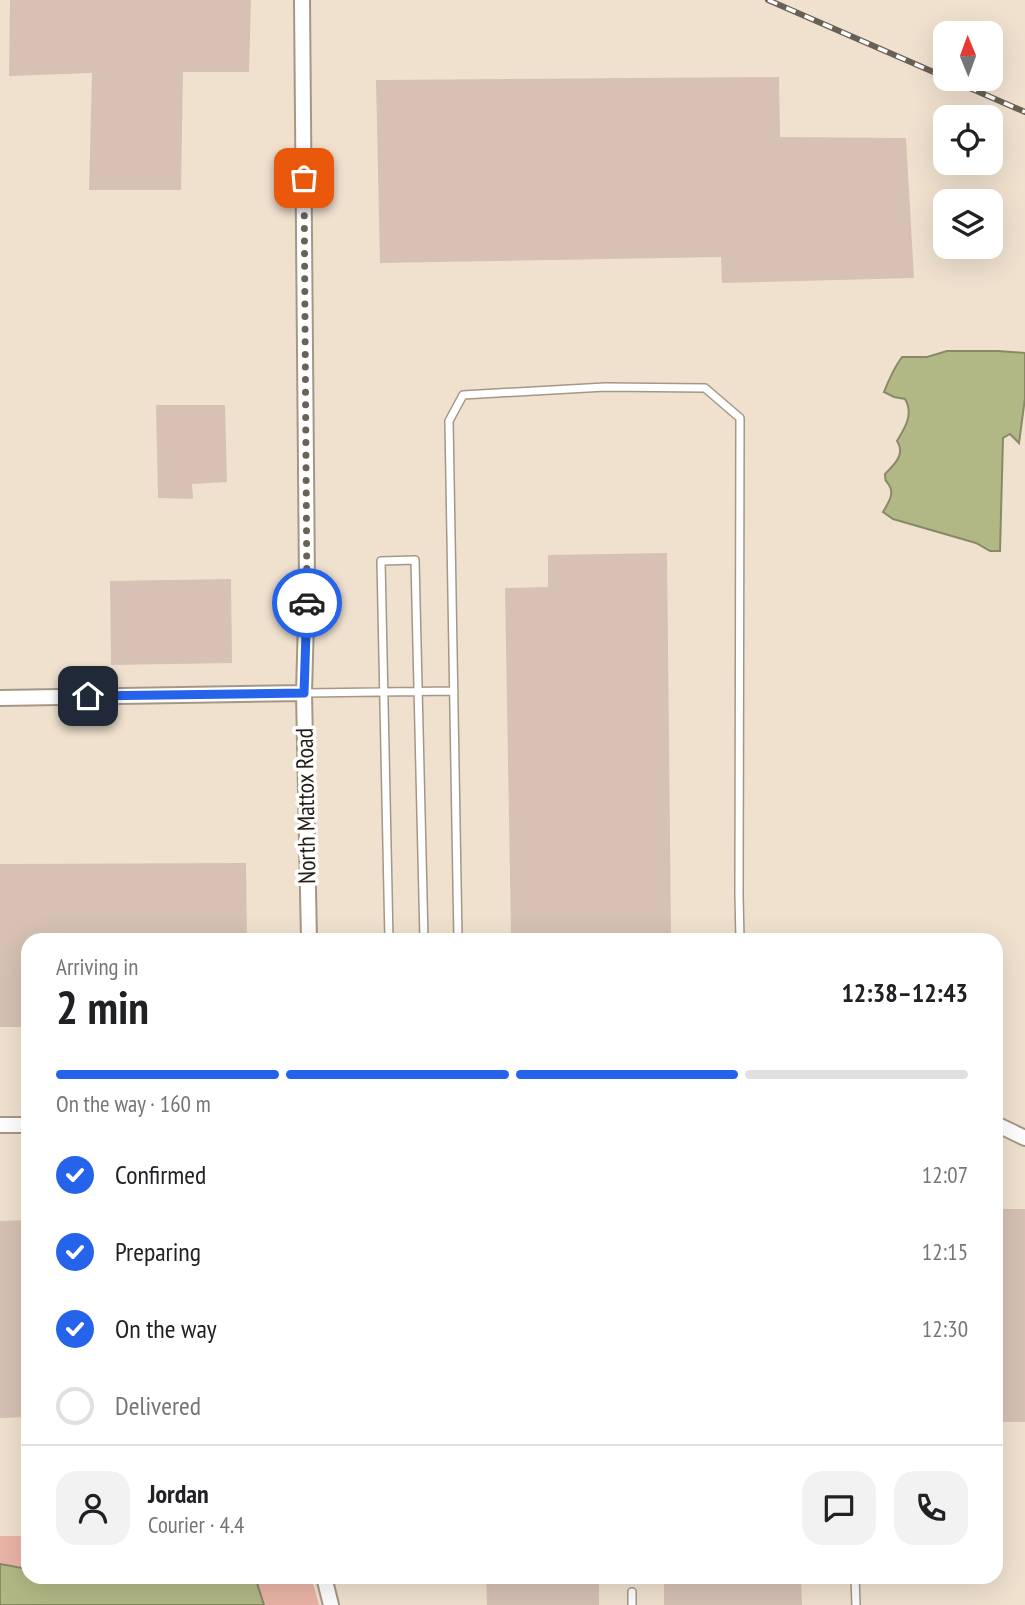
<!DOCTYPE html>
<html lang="en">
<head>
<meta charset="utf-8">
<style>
	body { margin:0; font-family:"PT Sans Narrow",sans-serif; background:#f2f2f2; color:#202124; height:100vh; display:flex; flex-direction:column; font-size:26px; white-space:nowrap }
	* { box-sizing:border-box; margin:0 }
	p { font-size:23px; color:#757577 }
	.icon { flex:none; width:38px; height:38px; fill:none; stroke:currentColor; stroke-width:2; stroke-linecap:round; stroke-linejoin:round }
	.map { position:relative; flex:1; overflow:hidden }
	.side { position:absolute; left:21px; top:933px; width:982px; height:651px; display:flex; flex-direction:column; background:#fff; border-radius:21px; box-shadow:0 7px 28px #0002 }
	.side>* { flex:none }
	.needle { width:46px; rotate:359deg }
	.fabs { position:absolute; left:933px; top:21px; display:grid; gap:14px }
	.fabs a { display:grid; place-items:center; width:70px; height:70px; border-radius:14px; background:#fff; box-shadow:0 7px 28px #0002; font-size:35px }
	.pin { position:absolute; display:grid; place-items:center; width:60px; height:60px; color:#fff; margin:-30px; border-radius:14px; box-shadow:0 4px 10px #0006 }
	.courier { position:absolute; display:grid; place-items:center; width:70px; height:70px; margin:-35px; border:5px solid #2563eb; border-radius:50%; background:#fff; color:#222; box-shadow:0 2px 9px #0007 }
	.overview em { font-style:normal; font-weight:600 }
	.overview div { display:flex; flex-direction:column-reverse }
	.overview { display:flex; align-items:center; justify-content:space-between; height:119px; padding:0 35px }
	h1 { font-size:46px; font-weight:600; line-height:52px }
	.bar { display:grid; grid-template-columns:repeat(4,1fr); gap:10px 7px; align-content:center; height:84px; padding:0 35px }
	.bar i { height:9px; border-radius:5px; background:#e0e0e0 }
	.bar .current { background:#2563eb }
	.bar p { grid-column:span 4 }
	.line { display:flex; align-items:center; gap:18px; padding:0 35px; border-top:2px solid #e0e0e0 }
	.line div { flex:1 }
	.round { display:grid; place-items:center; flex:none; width:74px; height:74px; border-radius:21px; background:#f2f2f2 }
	ol { padding:0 35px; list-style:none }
	li { display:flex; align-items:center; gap:21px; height:77px }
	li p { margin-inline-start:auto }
	li .icon { padding:7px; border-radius:50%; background:#2563eb; color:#fff; stroke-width:4 }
	li:last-child { color:#757577 }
	li i { width:38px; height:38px; border:4px solid #e0e0e0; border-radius:50% }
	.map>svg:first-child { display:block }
	.green { fill:#eab4a6 }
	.water { fill:#b2b885; stroke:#878a64; stroke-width:2 }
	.building { fill:#d6c1b4 }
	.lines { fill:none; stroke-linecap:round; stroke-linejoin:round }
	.lane-casing { stroke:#a49786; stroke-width:10 }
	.street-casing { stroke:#a49786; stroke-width:18 }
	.lane { stroke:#fff; stroke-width:7 }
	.street { stroke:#fff; stroke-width:14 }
	.rail-casing { stroke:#686055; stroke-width:6 }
	.rail { stroke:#fff; stroke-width:3.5; stroke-dasharray:10; stroke-linecap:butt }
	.done { stroke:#6b6257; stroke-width:7; stroke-dasharray:0 12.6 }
	.route { stroke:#2563eb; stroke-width:9 }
	.labels { text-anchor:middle; stroke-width:7; stroke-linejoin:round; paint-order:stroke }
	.street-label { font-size:24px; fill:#231e17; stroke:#fff }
</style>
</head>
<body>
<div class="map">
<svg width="1025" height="1605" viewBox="0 0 1025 1605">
	<rect width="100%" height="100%" fill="#f0e1cf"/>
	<!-- green -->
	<path class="green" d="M0,1536H28V1569L0,1564Z
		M255,1577H311L319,1605H264Z"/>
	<!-- water -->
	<path class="water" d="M947,351H998L1025,353V398L1019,443L1010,434L1003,438L1000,551H990L976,543L893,519L883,512C888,503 895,494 889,485C884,477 886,484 885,474C894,465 906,454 897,441C905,428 914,414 905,399L894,397L884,392C889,379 894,368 902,357H927Z
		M0,1564L28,1569V1577H255L264,1605H0Z"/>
	<!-- building -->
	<path class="building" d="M10,0H251L249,72H183L181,190H89L92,73L9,76Z
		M779,77L780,137L906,138L914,278L722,283L721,257L380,263L376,80Z
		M156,405H225L227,482L192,484L193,499L158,498Z
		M667,553L671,933L511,934L505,588L548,587V555Z
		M231,579L232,663L111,665L110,581Z
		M246,863L247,940H28V1027H0V864Z
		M996,1209H1025V1422H996Z
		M28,1220V1417L0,1418V1221Z
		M486,1577H599V1605H487Z
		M664,1577H801L802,1605H664Z"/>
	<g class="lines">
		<!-- lane casing -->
		<g class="lane-casing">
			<path id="lane" d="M305,693L454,691
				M389,940L381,561L415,560L424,940
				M458,940L449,421L463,395L605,387L705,388L740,418L739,895L740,940
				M855,1577L856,1605
				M632,1592V1605"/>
		</g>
		<!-- street casing -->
		<g class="street-casing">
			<path id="street" d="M302,0L307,584L304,693L309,940
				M0,698L304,693
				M996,1124L1025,1138
				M0,1125H28
				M324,1577L331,1605"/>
		</g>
		<!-- lane -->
		<use href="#lane" class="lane"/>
		<!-- street -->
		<use href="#street" class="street"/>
		<!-- rail casing -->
		<g class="rail-casing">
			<path id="rail" d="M768,0L945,77
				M949,79L1025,112"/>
		</g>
		<!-- rail -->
		<use href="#rail" class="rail"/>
	</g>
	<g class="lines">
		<!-- done -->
		<path class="done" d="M304,178L307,603"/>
		<!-- route -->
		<path class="route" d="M88,696L304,693L307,603"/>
	</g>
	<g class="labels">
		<!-- street labels -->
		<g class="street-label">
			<text transform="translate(306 806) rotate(-91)" y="8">North Mattox Road</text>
		</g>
	</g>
</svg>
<div class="fabs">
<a><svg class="needle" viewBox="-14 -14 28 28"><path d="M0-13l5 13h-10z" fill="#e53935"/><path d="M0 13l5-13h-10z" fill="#757577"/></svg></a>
<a><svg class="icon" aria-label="locate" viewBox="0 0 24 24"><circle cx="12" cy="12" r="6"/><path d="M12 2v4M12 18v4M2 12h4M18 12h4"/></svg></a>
<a><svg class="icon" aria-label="layers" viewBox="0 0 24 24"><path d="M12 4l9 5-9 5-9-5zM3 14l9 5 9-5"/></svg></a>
</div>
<div class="pin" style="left:304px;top:178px;background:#ea580c"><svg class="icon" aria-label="bag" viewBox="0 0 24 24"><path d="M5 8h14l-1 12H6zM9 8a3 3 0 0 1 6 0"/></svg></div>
<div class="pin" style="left:88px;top:696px;background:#1f2937"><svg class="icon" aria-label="home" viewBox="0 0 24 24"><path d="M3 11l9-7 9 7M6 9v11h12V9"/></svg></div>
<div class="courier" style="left:307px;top:603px"><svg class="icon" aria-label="car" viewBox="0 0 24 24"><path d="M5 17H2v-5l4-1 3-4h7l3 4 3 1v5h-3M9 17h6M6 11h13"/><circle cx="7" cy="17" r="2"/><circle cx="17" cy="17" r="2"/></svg></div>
<section class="side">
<div class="overview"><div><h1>2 min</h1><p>Arriving in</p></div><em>12:38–12:43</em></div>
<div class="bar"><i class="current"></i><i class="current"></i><i class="current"></i><i></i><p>On the way · 160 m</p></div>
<ol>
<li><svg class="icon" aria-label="check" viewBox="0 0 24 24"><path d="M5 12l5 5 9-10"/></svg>Confirmed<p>12:07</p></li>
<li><svg class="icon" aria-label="check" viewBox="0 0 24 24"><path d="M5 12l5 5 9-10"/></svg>Preparing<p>12:15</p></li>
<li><svg class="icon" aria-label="check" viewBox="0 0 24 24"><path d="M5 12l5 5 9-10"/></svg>On the way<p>12:30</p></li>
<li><i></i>Delivered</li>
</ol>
<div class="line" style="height:126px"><a class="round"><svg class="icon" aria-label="person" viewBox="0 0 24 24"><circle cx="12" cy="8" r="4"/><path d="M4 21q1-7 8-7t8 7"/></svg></a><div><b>Jordan</b><p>Courier · 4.4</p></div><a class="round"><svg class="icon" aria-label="chat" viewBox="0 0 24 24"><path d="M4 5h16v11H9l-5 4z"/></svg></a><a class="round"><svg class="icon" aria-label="phone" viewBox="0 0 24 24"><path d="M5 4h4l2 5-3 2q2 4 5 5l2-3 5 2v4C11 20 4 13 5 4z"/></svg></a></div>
</section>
</div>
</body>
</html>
